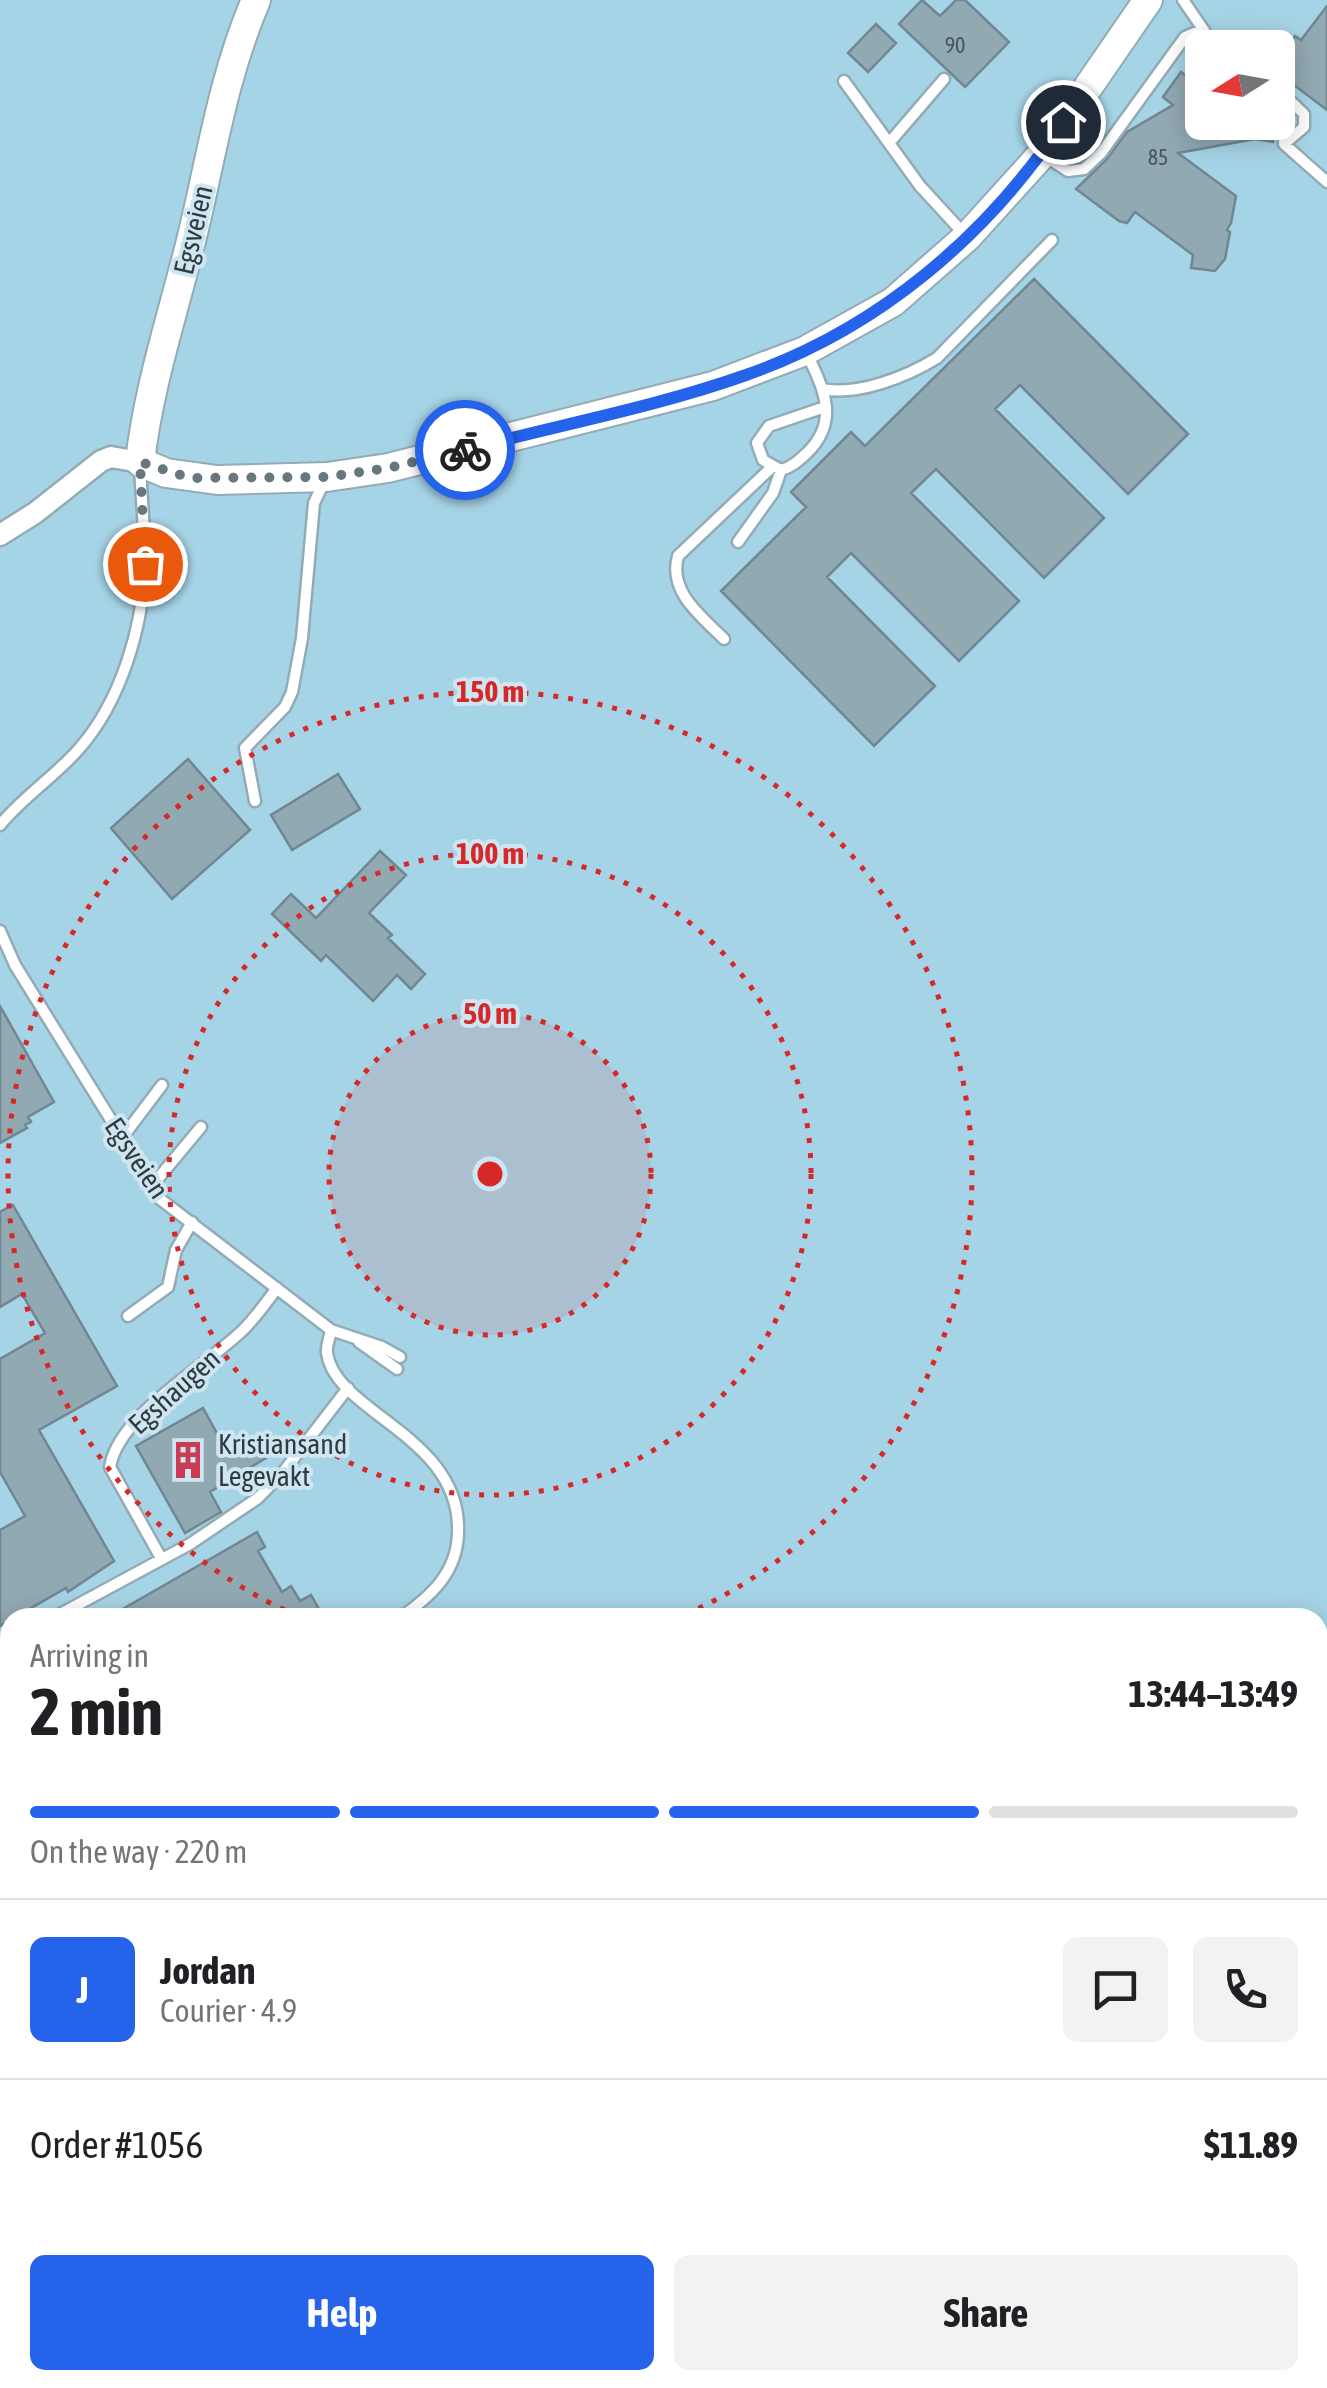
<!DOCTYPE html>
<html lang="en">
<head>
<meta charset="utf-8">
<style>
	body { margin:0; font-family:"Asap Condensed",sans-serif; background:#f2f2f2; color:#202124; height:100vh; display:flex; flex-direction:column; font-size:38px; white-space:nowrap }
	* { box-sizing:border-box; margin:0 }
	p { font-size:32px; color:#757577 }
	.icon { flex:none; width:55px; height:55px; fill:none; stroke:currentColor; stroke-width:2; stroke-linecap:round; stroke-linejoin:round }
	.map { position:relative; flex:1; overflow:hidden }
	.sheet { position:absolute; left:0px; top:1608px; width:1328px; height:782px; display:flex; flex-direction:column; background:#fff; border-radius:30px 30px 0 0; box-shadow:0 5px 25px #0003 }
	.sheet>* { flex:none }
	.needle { width:65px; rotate:259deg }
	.fabs { position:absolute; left:1185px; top:30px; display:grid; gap:20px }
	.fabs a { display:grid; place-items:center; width:110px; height:110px; border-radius:15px; background:#fff; box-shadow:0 5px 25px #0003; font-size:50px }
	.pin { position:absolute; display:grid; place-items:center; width:85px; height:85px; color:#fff; margin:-42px; border:5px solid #fff; border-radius:50%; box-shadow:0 2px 10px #0007 }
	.courier { position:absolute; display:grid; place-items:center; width:100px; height:100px; margin:-50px; border:8px solid #2563eb; border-radius:50%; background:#fff; color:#222; box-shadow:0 2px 12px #0007 }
	.overview em { font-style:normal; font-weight:700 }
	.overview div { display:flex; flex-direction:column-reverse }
	.overview { display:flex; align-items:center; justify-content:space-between; height:170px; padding:0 30px }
	h1 { font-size:65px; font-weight:700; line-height:75px }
	.bar { display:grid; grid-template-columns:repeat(4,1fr); gap:15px 10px; align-content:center; height:120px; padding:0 30px }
	.bar i { height:12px; border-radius:8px; background:#e0e0e0 }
	.bar .selected { background:#2563eb }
	.bar p { grid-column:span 4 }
	.line { display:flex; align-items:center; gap:25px; padding:0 30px; border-top:2px solid #e0e0e0 }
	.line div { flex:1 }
	.round { display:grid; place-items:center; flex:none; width:105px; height:105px; border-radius:15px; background:#f2f2f2 }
	.action { display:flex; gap:20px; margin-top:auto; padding:20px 30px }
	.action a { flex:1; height:115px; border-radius:15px; background:#2563eb; color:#fff; font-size:40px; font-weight:700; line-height:115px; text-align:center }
	.action a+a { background:#f2f2f2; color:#202124 }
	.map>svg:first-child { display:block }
	.green { fill:#a6d4e7; fill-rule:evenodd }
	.water { fill:#488faa; stroke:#41768a; stroke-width:2.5 }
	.building { fill:#91a9b3; stroke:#708791; stroke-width:2.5 }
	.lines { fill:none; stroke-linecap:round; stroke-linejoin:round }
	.lane-casing { stroke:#93abb5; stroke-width:15 }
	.street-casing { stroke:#93abb5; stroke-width:25 }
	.secondary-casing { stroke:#93abb5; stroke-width:32 }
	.lane { stroke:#fff; stroke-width:10 }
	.street { stroke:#fff; stroke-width:20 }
	.secondary { stroke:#fff; stroke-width:28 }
	.done { stroke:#68777d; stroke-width:10; stroke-dasharray:0 18 }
	.route { stroke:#2563eb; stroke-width:12 }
	.ring { fill:none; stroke:#d62828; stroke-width:5; stroke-dasharray:5 10 }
	.labels { text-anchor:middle; stroke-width:8; stroke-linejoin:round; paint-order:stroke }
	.number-label { font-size:22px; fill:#49565c }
	.street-label { font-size:28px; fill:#313b3f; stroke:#cde6f1 }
	.poi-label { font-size:28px; fill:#313b3f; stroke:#cde6f1; text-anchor:start }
	.centre { fill:#d62828; stroke:#cde6f1; stroke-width:5 }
	.ring-label { font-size:30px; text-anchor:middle; font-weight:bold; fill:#d62828; stroke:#cde6f1; stroke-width:8; stroke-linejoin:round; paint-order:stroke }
</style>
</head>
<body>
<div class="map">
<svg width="1327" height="2388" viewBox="0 0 1327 2388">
	<rect width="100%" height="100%" fill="#cde6f1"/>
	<!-- green -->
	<path class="green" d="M0,0H1327V2388H0ZM1202,48H1278V122H1202ZM10,1618H1318V2380H10Z"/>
	<!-- water -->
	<path class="water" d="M1327,1999V2354L1318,2352V2008Z
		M807,2380H886L887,2388H808Z"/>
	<!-- building -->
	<path class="building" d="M922,0L940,16L956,0H965L1009,42L965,87L899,24Z
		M1327,6V110L1290,82L1292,79L1278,67V50L1286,39L1290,43L1295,36L1301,40Z
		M876,24L896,43L868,72L848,53Z
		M1202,57V122H1275L1273,142L1255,139L1178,153L1236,196L1231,223L1227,230L1230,232L1225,259L1215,271L1191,268L1193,255L1135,212L1127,223L1119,221L1076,189L1107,159L1127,132L1173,105L1163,97L1181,72L1188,77Z
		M1034,279L1188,434L1128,494L1020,385L995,409L1104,518L1044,578L936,469L911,493L1019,601L959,661L851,553L827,577L935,686L874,746L721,591L806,507L791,492L851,432L865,446Z
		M188,759L250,830L172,899L111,828Z
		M338,774L360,809L292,850L271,815Z
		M380,851L406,875L369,913L392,935L388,938L425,974L411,989L397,975L373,1001L326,955L321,961L272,914L291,894L316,918Z
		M0,1006L54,1102L28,1117L31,1122L25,1125L27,1128L0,1143Z
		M13,1205L117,1386L39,1430L114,1561L68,1592L66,1588L0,1626V1530L25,1516L0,1472V1359L45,1333L22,1294L0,1307V1212Z
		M203,1408L229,1455L264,1435L274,1453L210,1492L221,1512L185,1533L136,1446Z
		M257,1532L265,1547L258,1551L282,1592L291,1586L300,1601L311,1595L324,1618H107Z"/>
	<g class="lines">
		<!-- lane casing -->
		<g class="lane-casing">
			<path id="lane" d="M1183,0L1205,32
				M844,81L920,186L966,236
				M1282,93L1304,114V127L1284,144
				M1283,94L1284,144L1327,182
				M889,143L944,79
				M1042,154L1068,171L1084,169L1101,153L1185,37L1199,31L1226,48
				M806,352C824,389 840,421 807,453C798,461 792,467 781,470L763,460L757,443L769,426L825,407
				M822,389C858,396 906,377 937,358L1052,240
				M738,542L773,493L781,470
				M724,639C701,616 668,592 678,556L772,467
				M255,801L245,748L285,707L292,692L302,638L314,503L324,482
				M0,825C23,797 54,777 78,750C121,702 143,627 145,564C145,530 141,496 140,463
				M0,931L15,965L160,1199L331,1330C330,1337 326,1346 327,1353C335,1413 462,1436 458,1533C457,1573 431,1596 400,1618
				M122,1138L162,1085
				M151,1187L201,1127
				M128,1316L168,1287L176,1250L192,1222
				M331,1330L382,1347L400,1357
				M359,1342L397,1369
				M161,1558L110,1467C119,1414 205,1367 243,1330C256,1317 266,1303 277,1288
				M53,1618L190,1544L258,1498L284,1471L348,1388
				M0,1648L10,1642"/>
		</g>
		<!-- street casing -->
		<g class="street-casing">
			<path id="street" d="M0,535L35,513L101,461L111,457L140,462"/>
		</g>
		<!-- secondary casing -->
		<g class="secondary-casing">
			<path id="secondary" d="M256,0C222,80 212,155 192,237C174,310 148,388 140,462L166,473L217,480L327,477L388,468L713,386L805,351L893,302L967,237L1042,154L1148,0"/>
		</g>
		<!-- lane -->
		<use href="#lane" class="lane"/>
		<!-- street -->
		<use href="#street" class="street"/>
		<!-- secondary -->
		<use href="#secondary" class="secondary"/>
	</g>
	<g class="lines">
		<!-- done -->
		<path class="done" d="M145,564L140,462L190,478L327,477L388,468L465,450"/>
		<!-- route -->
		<path class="route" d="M465,450C558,425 656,407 746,375C878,329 986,237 1063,122"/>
	</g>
	<!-- distance rings -->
	<circle cx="490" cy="1174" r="161" fill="#d62828" fill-opacity=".12"/>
	<g class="ring">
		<circle cx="490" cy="1174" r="161"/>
		<circle cx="490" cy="1174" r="321"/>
		<path d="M298 1616A482 482 0 1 1 682 1616"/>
	</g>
	<!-- icons -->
	<defs>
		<g id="building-bare" transform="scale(3)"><path d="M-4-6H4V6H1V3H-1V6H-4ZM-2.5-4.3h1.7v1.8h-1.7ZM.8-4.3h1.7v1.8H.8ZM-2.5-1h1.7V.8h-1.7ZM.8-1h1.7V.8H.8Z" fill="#cc3b54" stroke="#cde6f1" stroke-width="2.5" paint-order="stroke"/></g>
	</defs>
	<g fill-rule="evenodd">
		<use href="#building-bare" x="188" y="1460"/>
	</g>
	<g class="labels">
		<!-- number labels -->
		<g class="number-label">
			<text x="955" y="53">90</text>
			<text x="1158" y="165">85</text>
		</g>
		<!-- street labels -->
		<g class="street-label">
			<text transform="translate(193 230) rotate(-77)" y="10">Egsveien</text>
			<text transform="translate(137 1158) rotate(56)" y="10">Egsveien</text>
			<text transform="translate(174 1391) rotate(-42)" y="10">Egshaugen</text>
		</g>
		<!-- poi labels -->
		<g class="poi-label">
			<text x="218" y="1454">Kristiansand<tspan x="218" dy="32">Legevakt</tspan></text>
		</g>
	</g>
	<circle cx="490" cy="1174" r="15" class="centre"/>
	<g class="ring-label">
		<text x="490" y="702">150 m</text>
		<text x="490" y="864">100 m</text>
		<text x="490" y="1024">50 m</text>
	</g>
</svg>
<div class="fabs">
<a><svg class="needle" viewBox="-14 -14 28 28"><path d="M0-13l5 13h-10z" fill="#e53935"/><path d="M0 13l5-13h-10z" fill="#757577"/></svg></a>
</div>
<div class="pin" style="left:145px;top:564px;background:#ea580c"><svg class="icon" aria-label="bag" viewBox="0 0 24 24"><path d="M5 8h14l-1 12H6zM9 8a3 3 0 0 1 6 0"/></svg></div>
<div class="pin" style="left:1063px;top:122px;background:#1f2937"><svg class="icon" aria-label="home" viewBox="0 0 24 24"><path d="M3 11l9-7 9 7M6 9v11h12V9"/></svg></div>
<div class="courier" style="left:465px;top:450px"><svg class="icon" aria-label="bike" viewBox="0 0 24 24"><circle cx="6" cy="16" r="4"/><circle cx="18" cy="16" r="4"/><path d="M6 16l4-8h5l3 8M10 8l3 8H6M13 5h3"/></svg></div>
<section class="sheet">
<div class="overview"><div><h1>2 min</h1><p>Arriving in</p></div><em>13:44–13:49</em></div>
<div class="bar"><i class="selected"></i><i class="selected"></i><i class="selected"></i><i></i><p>On the way · 220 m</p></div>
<div class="line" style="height:180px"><b class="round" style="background:#2563eb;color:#fff">J</b><div><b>Jordan</b><p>Courier · 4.9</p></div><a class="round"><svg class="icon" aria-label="chat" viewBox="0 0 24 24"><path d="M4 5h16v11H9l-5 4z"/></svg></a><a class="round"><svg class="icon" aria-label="phone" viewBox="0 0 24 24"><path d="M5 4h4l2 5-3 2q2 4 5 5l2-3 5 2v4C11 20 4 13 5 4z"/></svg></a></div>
<div class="line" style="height:130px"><div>Order #1056</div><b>$11.89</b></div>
<div class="action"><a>Help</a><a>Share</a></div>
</section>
</div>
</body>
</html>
